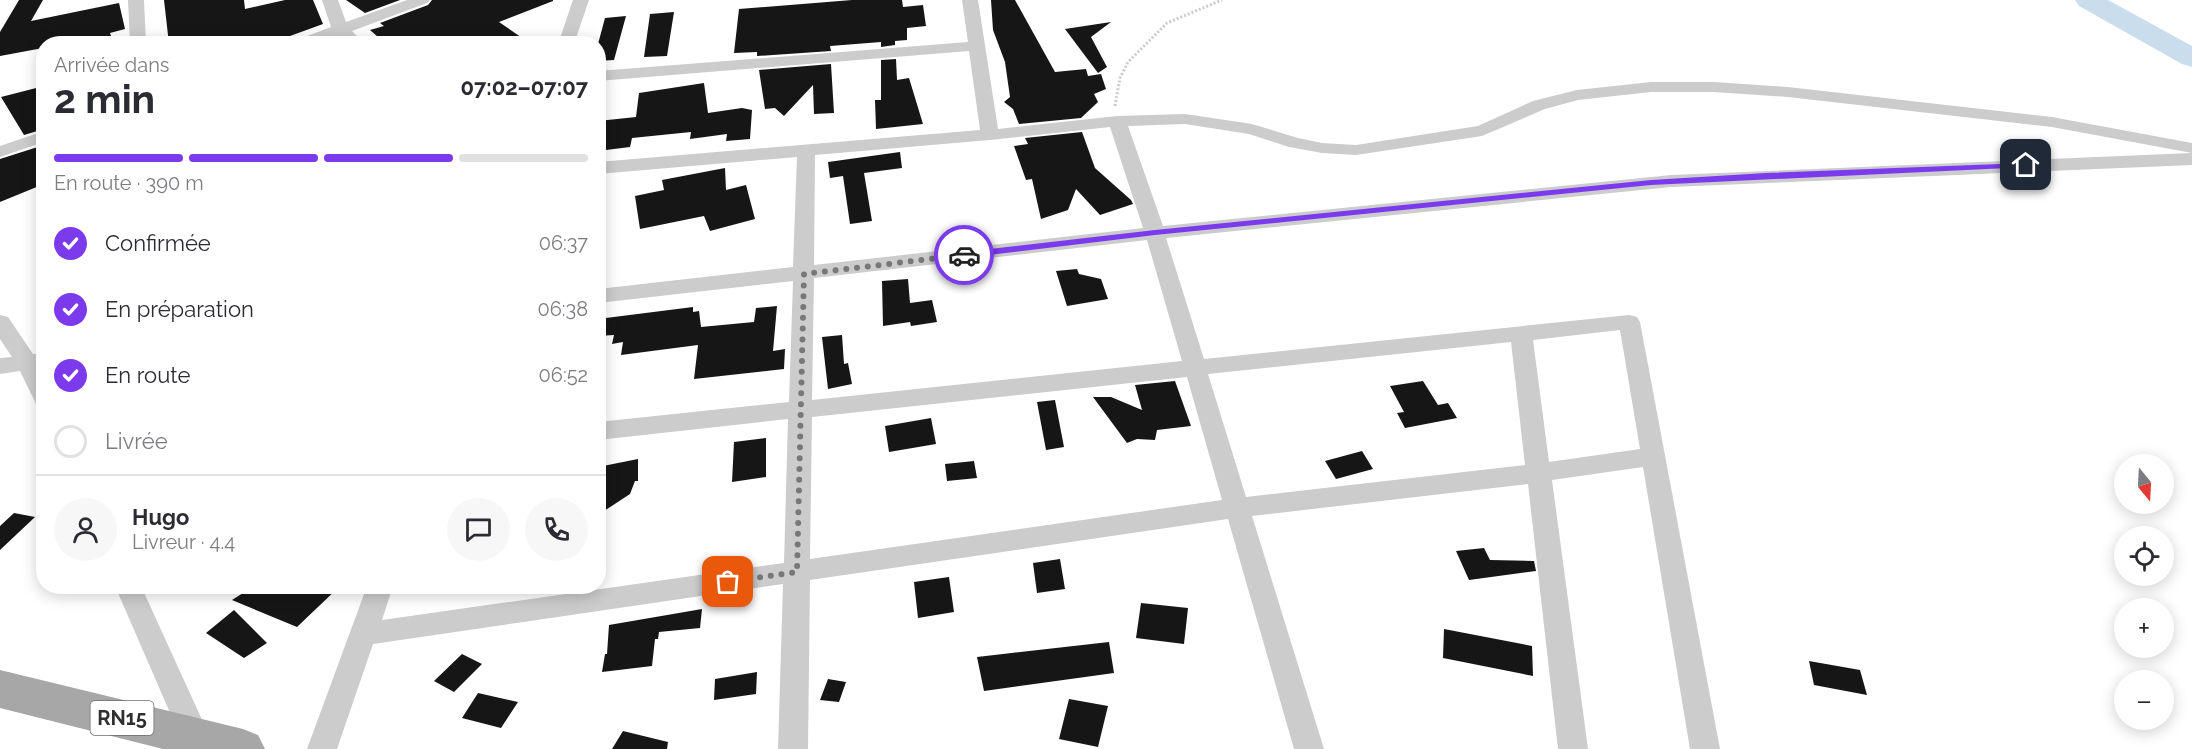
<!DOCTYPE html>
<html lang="fr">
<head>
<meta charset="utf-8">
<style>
	body { margin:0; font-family:Raleway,sans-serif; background:#f7f7f7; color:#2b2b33; height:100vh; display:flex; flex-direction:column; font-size:22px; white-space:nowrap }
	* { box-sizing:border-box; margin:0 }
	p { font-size:20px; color:#7c7c81 }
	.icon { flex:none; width:33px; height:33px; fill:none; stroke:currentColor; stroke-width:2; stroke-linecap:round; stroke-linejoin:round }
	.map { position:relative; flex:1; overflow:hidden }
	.drawer { position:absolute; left:36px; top:36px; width:570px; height:558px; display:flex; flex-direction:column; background:#fff; border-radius:24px; box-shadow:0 3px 15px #0003 }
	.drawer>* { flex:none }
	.needle { width:39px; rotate:162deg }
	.tools { position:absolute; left:2114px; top:454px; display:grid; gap:12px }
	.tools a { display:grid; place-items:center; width:60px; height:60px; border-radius:50%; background:#fff; box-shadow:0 3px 15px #0003; font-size:30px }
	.pin { position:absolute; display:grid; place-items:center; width:51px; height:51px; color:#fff; margin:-26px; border-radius:12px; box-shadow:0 3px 9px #0006 }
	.courier { position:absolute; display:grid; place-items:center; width:60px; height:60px; margin:-30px; border:4px solid #7c3aed; border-radius:50%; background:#fff; color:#222; box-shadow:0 2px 8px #0007 }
	.summary em { font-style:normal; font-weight:700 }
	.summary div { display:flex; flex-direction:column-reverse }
	.summary { display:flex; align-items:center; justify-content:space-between; height:102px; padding:0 18px }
	h1 { font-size:39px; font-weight:700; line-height:45px }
	.bar { display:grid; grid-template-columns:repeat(4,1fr); gap:9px 6px; align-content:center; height:72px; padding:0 18px }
	.bar i { height:8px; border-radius:4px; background:#e1e1e2 }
	.bar .on { background:#7c3aed }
	.bar p { grid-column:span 4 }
	.line { display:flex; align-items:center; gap:15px; padding:0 18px; border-top:2px solid #e1e1e2 }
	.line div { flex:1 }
	.round { display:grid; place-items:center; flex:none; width:63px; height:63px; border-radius:32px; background:#f7f7f7 }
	ol { padding:0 18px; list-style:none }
	li { display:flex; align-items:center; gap:18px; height:66px }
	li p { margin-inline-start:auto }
	li .icon { padding:6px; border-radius:50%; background:#7c3aed; color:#fff; stroke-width:4 }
	li:last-child { color:#7c7c81 }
	li i { width:33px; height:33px; border:3px solid #e1e1e2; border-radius:50% }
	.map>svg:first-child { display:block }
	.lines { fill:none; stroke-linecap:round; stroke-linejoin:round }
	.river { fill:#caddec; fill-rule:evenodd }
	.building { fill:#161616 }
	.path { stroke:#ccc; stroke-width:3; stroke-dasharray:2 2; stroke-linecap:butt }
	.street { fill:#ccc; fill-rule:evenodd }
	.primary { fill:#a7a7a7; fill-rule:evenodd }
	.route { fill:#7c3aed }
	.done { stroke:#787878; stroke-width:6; stroke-dasharray:0 10.8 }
	.labels { text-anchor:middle; stroke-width:6; stroke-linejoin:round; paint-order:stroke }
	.shield { fill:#fff; stroke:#6d6d6d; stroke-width:1.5 }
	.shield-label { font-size:20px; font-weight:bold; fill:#2f2f2f }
</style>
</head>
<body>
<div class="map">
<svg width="2192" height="749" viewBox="0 0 2192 749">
	<rect width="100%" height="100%" fill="#fff"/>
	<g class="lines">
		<!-- river -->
		<path class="river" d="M2075,0H2108L2192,46V67L2182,64L2079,6Z"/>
	</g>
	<!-- building -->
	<path class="building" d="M19,0H43L31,21L119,3L125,29L110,33L112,39L93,44H43V48L0,56V32Z
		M164,0H244L245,9L285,0H313L323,24L268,44H169Z
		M346,0H400L365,13Z
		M432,0H553V1L499,22L531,44H386L370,30L384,26L380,23L428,5Z
		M852,0H902L903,7L923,5L926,26L907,28V40L895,41V45L881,47V42L830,46L831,51L757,56V52L734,53L739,9Z
		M991,0H1015L1055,72L1086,69L1088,76L1101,74L1106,89L1094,94L1098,102L1081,118L1019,124L1013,109L1004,102L1010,97L1005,62L993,30Z
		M674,12L667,56L644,57L650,14Z
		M626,16L614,60L598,61V44L605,18Z
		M1111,22L1091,37L1107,67L1098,73L1065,29Z
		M896,59L897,80L909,78L923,124L876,129L875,100H881V60Z
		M831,64L834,113L814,114L813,85L784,116L775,108L765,109L759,70Z
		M704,83L708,113L742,108L752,110L750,139L726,141L727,134L690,139L691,132L632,138L630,147L598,151V121L636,117L639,93Z
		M44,86V129L24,135L1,97Z
		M1082,132L1095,168L1131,200L1133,204L1100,215L1076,189L1068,210L1041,219L1032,179L1026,180L1014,146L1028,144L1025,138Z
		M44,145V184L0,202V159Z
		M900,152L902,168L864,173L872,221L850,224L843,176L830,178L828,162Z
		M725,168L726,190L746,185L755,219L710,231L704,216L640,229L635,196L664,190L662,180Z
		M1077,269L1079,274L1101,279L1108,299L1067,306L1056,271Z
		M908,279L910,303L932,300L937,322L911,326L910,322L883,326L882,281Z
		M777,306L773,351L785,349L784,369L694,379L698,345L621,355L623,342L612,344L614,335L598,336V319L693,307V312L699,311L701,327L754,322L756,308Z
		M842,335L844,364L848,363L852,384L828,389L822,337Z
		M1175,381L1191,426L1157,430L1155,440L1137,439L1127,443L1093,397H1111L1142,410L1135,385Z
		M1423,381L1438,405L1448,403L1457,418L1405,428L1397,413L1404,412L1390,386Z
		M1055,400L1064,447L1046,450L1037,402Z
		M931,418L936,444L889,452L885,426Z
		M766,438V477L732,482L734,442Z
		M1362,451L1373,469L1336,479L1325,461Z
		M638,459V481H635L630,494L598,515V467Z
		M974,461L977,478L947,481L945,464Z
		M14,513L35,517L0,550V526Z
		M1484,548L1490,560L1534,561L1536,571L1469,580L1456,551Z
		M1060,559L1065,589L1037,593L1033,563Z
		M949,577L954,612L918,618L914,582Z
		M254,586H340L297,627L232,600Z
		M1141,603L1188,608L1184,644L1136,638Z
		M702,609L700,628L659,632L658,639H655L652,666L602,672L605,654H607L609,625Z
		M234,610L267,643L244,658L206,633Z
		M1444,629L1532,646L1533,676L1443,658Z
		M1109,642L1114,673L984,691L977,657Z
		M462,654L482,664L454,692L434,681Z
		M1809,661L1860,670L1867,695L1814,685Z
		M757,672L756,694L714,700L715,679Z
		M828,679L846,682L839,702L820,700Z
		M478,693L518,702L501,728L462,718Z
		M1069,699L1108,706L1098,747L1059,739Z
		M623,731L668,742L667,749H612Z"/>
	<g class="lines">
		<!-- path -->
		<path class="path" d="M1115,106L1120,78L1128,62L1167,23L1222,0"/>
		<!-- street -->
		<path class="street" d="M128,0H144L146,44H130Z
			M322,0H338L346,22L407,0H430L427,3L352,31L365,44H347L338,36L317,44H292L294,41L331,27Z
			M573,0H589L574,44H558Z
			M962,0H978L998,129L1117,116L1185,114L1252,124L1298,138L1322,143L1356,145L1478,126L1533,101L1577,90L1651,82H1714L1788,87L2052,117L2192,143V165L1671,187L1166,238L1204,359L1629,315L1637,317L1640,322L1720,749H1690L1643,467L1552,480L1588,749H1558L1528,484L1252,516L1324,749H1294L1228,519L810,580L808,749H778L783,584L373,644L337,749H307L367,586H393L382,620L784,563L788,419L598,440V422L789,402L793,281L598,303V289L793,267L797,157L598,174V162L980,130L969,51L598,81V71L968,42ZM1651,92H1714L1788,97L2052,127L2192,153L1671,175L1163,226L1128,126L1185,124L1249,134L1289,147L1322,153L1356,155L1482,136L1545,109L1578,100ZM1110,127L1143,228L814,265L815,155L990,140ZM1147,240L1182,361L812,400L814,278ZM1620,330L1640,449L1549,462L1533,340ZM1511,342L1525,465L1246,497L1208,374ZM1187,377L1222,500L810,559L812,417Z
			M44,131V142L0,157V146Z
			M0,315L8,317L33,354H44V368H41L44,373V406L36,404L20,371L0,374V358L12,357L0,339Z
			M115,586H141L209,735L204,745L194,748L184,745Z"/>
		<!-- primary -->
		<path class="primary" d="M0,670L243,729L258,735L265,749H163L0,708Z"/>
	</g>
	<!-- route -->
	<path class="route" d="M2026,163L2030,165L2029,167L1651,185L1155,235L964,258L960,255L964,252L1155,230L1651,180L1766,173Z"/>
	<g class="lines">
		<!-- done -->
		<path class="done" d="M728,582L797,572L804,274L964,255"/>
	</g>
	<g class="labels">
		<!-- shield labels -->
		<rect class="shield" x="90.5" y="701" width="63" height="34" rx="4.5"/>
		<g class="shield-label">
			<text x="122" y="725">RN15</text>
		</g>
	</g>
</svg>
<div class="tools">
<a><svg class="needle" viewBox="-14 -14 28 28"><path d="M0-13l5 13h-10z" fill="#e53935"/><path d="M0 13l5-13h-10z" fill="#7c7c81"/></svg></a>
<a><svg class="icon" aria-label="locate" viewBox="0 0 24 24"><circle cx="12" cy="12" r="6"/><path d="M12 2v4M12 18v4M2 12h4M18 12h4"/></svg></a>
<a>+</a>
<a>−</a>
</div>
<div class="pin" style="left:728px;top:582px;background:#ea580c"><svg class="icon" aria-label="bag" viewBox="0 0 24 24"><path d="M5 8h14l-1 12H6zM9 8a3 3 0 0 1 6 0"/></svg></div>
<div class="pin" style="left:2026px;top:165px;background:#1f2937"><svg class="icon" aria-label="home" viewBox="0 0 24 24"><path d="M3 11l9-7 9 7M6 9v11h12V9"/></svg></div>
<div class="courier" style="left:964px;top:255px"><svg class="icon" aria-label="car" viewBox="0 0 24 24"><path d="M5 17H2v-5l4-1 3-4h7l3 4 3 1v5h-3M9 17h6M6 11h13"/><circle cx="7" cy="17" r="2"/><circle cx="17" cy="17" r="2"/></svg></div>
<section class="drawer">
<div class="summary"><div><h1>2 min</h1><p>Arrivée dans</p></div><em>07:02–07:07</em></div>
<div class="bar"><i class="on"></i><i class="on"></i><i class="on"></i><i></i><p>En route · 390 m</p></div>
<ol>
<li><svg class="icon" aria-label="check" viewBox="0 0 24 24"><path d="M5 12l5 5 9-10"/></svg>Confirmée<p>06:37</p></li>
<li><svg class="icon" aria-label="check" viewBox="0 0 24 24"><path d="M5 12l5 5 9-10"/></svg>En préparation<p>06:38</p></li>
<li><svg class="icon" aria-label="check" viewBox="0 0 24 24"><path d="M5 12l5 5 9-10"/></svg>En route<p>06:52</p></li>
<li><i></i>Livrée</li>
</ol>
<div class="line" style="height:108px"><a class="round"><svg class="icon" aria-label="person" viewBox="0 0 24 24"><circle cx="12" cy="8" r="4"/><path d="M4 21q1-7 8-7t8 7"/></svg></a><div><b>Hugo</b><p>Livreur · 4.4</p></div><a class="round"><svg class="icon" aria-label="chat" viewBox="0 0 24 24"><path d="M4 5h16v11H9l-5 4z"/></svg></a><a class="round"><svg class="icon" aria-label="phone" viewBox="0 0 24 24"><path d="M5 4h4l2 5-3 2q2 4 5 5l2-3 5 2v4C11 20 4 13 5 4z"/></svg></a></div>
</section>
</div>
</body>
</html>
